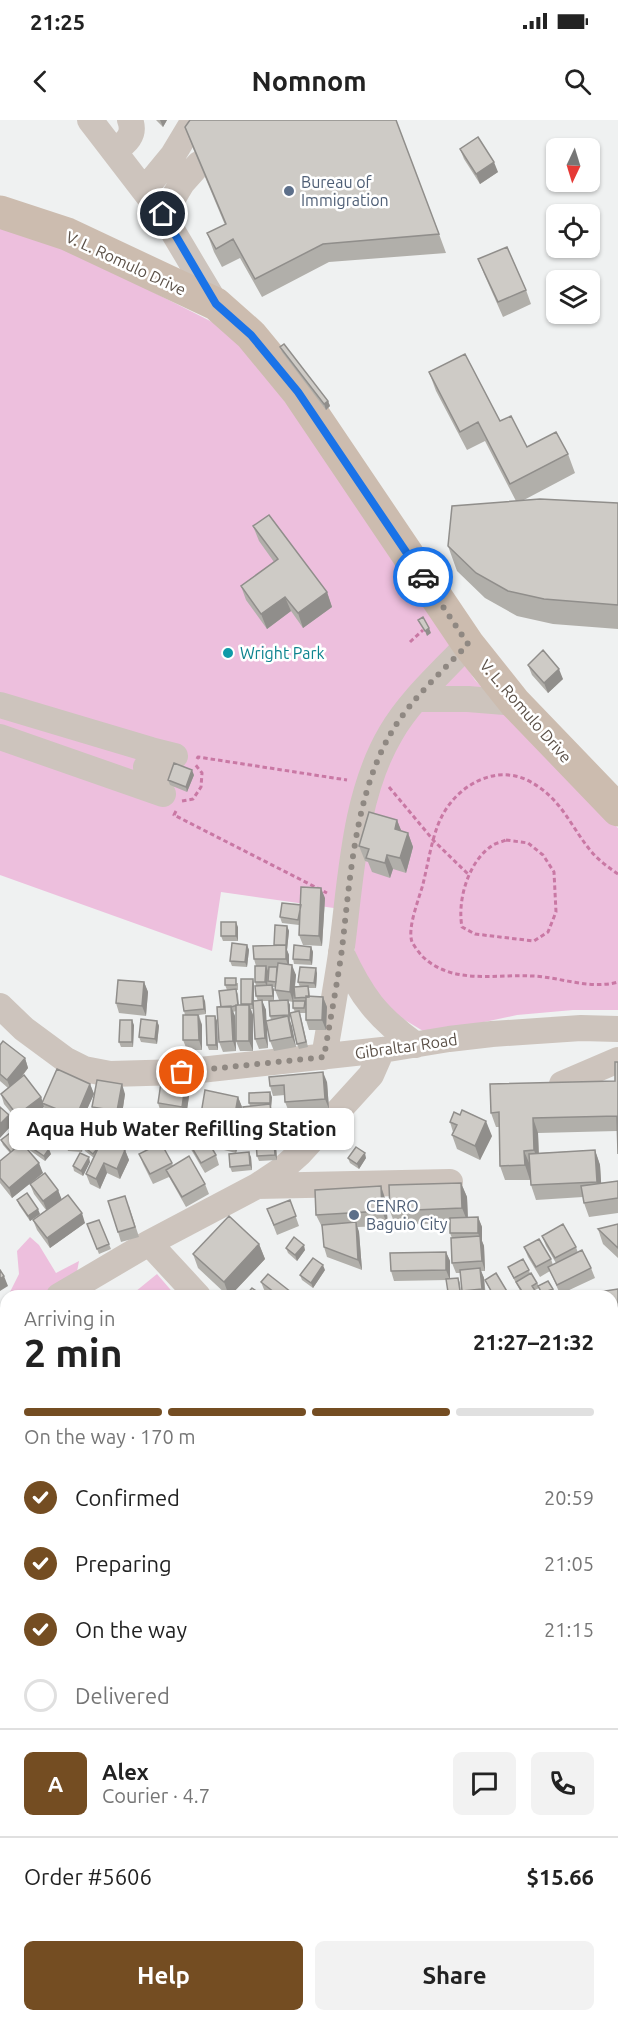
<!DOCTYPE html>
<html lang="en">
<head>
<meta charset="utf-8">
<style>
	body { margin:0; font-family:Ubuntu,sans-serif; background:#f2f2f2; color:#222; height:100vh; display:flex; flex-direction:column; font-size:22px; white-space:nowrap }
	* { box-sizing:border-box; margin:0 }
	p { font-size:20px; color:#767676 }
	.icon { flex:none; width:33px; height:33px; fill:none; stroke:currentColor; stroke-width:2; stroke-linecap:round; stroke-linejoin:round }
	.map { position:relative; flex:1; overflow:hidden }
	.sheet { position:absolute; left:0px; top:1170px; width:618px; height:732px; display:flex; flex-direction:column; background:#fff; border-radius:18px 18px 0 0; box-shadow:0 2px 4px #0004 }
	.sheet>* { flex:none }
	.needle { width:39px; rotate:184deg }
	.fabs { position:absolute; left:546px; top:18px; display:grid; gap:12px }
	.fabs a { display:grid; place-items:center; width:54px; height:54px; border-radius:9px; background:#fff; box-shadow:0 2px 4px #0004; font-size:30px }
	.pin { position:absolute; display:grid; place-items:center; width:51px; height:51px; color:#fff; margin:-26px; border:3px solid #fff; border-radius:50%; box-shadow:0 2px 6px #0007 }
	.courier { position:absolute; display:grid; place-items:center; width:60px; height:60px; margin:-30px; border:4px solid #1a73e8; border-radius:50%; background:#fff; color:#222; box-shadow:0 2px 8px #0007 }
	.bubble { position:absolute; height:42px; border-radius:9px; background:#fff; box-shadow:0 2px 4px #0004; font-size:20px; font-weight:700; line-height:42px; text-align:center }
	.overview em { font-style:normal; font-weight:700 }
	.overview div { display:flex; flex-direction:column-reverse }
	.overview { display:flex; align-items:center; justify-content:space-between; height:102px; padding:0 24px }
	h1 { font-size:39px; font-weight:700; line-height:45px }
	.bar { display:grid; grid-template-columns:repeat(4,1fr); gap:9px 6px; align-content:center; height:72px; padding:0 24px }
	.bar i { height:8px; border-radius:4px; background:#e0e0e0 }
	.bar .on { background:#744d22 }
	.bar p { grid-column:span 4 }
	.line { display:flex; align-items:center; gap:15px; padding:0 24px; border-top:2px solid #e0e0e0 }
	.line div { flex:1 }
	.round { display:grid; place-items:center; flex:none; width:63px; height:63px; border-radius:9px; background:#f2f2f2 }
	ol { padding:0 24px; list-style:none }
	li { display:flex; align-items:center; gap:18px; height:66px }
	li p { margin-inline-start:auto }
	li .icon { padding:6px; border-radius:50%; background:#744d22; color:#fff; stroke-width:4 }
	li:last-child { color:#767676 }
	li i { width:33px; height:33px; border:3px solid #e0e0e0; border-radius:50% }
	.cta { display:flex; gap:12px; margin-top:auto; padding:12px 24px }
	.cta a { flex:1; height:69px; border-radius:9px; background:#744d22; color:#fff; font-size:24px; font-weight:700; line-height:69px; text-align:center }
	.cta a+a { background:#f2f2f2; color:#222 }
	.status { display:flex; justify-content:space-between; align-items:center; height:42px; padding:0 30px; background:#fff; direction:ltr }
	.status svg { height:16px; fill:currentColor }
	header { display:flex; justify-content:space-between; align-items:center; height:78px; padding:0 24px; background:#fff; font-size:27px; font-weight:700 }
	.map>svg:first-child { display:block }
	.green { fill:#edbfdd }
	.lines { fill:none; stroke-linecap:round; stroke-linejoin:round }
	.path { stroke:#c978a4; stroke-width:3; stroke-dasharray:4.5 3; stroke-linecap:butt }
	.minor { stroke:#cdc4bd; stroke-width:26 }
	.major { stroke:#ccbcaf; stroke-width:33 }
	.wall { fill:#b1afaa; fill-rule:evenodd }
	.shaded-wall { fill:#908e8b }
	.building { fill:#cecbc6; stroke:#908e8b; stroke-width:1.5 }
	.done { stroke:#8f8882; stroke-width:6; stroke-dasharray:0 10.8 }
	.route { stroke:#1a73e8; stroke-width:8 }
	.service-dot { fill:#5c6f8a; stroke:#fff; stroke-width:2 }
	.culture-dot { fill:#0f9aa8; stroke:#fff; stroke-width:2 }
	.labels { text-anchor:middle; stroke-width:5; stroke-linejoin:round; paint-order:stroke }
	.service-label { font-size:16px; fill:#4e5e75; stroke:#fff; text-anchor:start }
	.street-label { font-size:16px; fill:#5b5047; stroke:#fff }
	.culture-label { font-size:16px; fill:#0d838f; stroke:#fff; text-anchor:start }
</style>
</head>
<body>
<div class="status"><b>21:25</b><svg viewBox="0 0 49 12"><path d="M0 12V9h3v3zM5 12V6h3v6zM10 12V3h3v9zM15 12V0h3v12zM26 1h20v11H26zM47 4h2v5h-2z"/></svg></div>
<header><svg class="icon" aria-label="back" viewBox="0 0 24 24"><path d="M15 5l-7 7 7 7"/></svg>Nomnom<svg class="icon" aria-label="search" viewBox="0 0 24 24"><circle cx="10" cy="10" r="6"/><path d="M15 15l6 6"/></svg></header>
<div class="map">
<svg width="618" height="1902" viewBox="0 0 618 1902">
	<rect width="100%" height="100%" fill="#eff1f1"/>
	<!-- green -->
	<path class="green" d="M0,103L78,134L226,209L292,290L475,560L618,708V890H573L517,895L428,914L400,897L368,871L355,837V791L221,772L212,831L0,755Z
		M30,1117L39,1125L56,1153L79,1141L76,1157L48,1176H6L9,1174L19,1154L17,1131Z
		M157,1154L176,1176H130Z
		M0,1265L6,1267V1316L0,1310Z
		M6,1493V1695H0V1495Z
		M0,1819L6,1826V1896H97L103,1902H0Z"/>
	<g class="lines">
		<!-- path -->
		<path class="path" d="M410,522L423,510
			M197,639L198,637L347,660
			M389,667L434,721L469,755
			M182,681L193,679L201,667L202,653L194,643
			M176,691L174,695L327,773
			M506,720L528,723L543,735L554,752L556,792L548,812L534,821L475,814L462,807C457,781 468,741 493,725C496,723 502,722 506,720Z
			M618,754C608,747 598,740 590,730C569,704 561,677 527,660C493,644 456,667 441,698C432,716 428,744 423,764C419,779 407,808 412,822C414,826 420,834 423,837C453,865 495,854 532,856C560,857 590,870 618,862"/>
		<!-- minor -->
		<path class="minor" d="M90,0L163,95L216,184
			M114,31C126,23 136,15 130,0
			M145,69L173,35L194,0
			M163,95L182,63L199,44
			M417,579H468L515,583
			M0,585L151,630L175,636
			M0,617L163,674
			M146,647L169,655
			M341,832C361,876 377,897 416,925
			M0,886L24,909L66,940L84,949L110,954L182,952L382,930L449,919L492,914L581,908L618,909
			M324,937C330,902 336,868 341,834C351,762 353,677 391,613C410,580 442,552 468,524
			M562,964L618,940
			M257,1066L450,1062
			M149,1123L198,1176
			M59,1176L149,1123L257,1066L281,1050L300,1033L371,955L382,930
			M0,1215L6,1211
			M0,1333L6,1344
			M0,1447L6,1441
			M612,1463L618,1472"/>
		<!-- major -->
		<path class="major" d="M0,92L67,114L216,184L251,215L298,272L468,524L515,583L618,690
			M612,1248L618,1245
			M0,1709H6"/>
	</g>
	<!-- wall -->
	<path class="wall" d="M156,0H167L163,7Z
		M185,7L439,114L446,133L329,142L262,177L240,138L222,147L214,132L207,113L225,105L192,26Z
		M460,29L498,52L480,64L464,39Z
		M478,139L526,170L531,184L503,197L484,154Z
		M280,227L328,281L330,286L326,290L282,232Z
		M429,252L500,301L527,327L568,334L575,353L522,381L618,383V509L553,504L517,496L485,478L457,451L448,426L516,381L485,321L467,330L436,271Z
		M253,406L327,472L332,487L303,508L291,491L267,509L246,480L241,466L274,442L259,421Z
		M528,545L563,559L548,573L532,555Z
		M194,655L187,672L170,665L168,660Z
		M397,700L401,711L408,713L413,727L406,753L393,749L390,758L372,752L368,742L365,741L359,726Z
		M325,778L322,826L303,825L299,815V805L282,803L280,797L300,785Z
		M287,806L289,811L287,830L289,835V844L296,855L295,867H300L298,862L317,853L316,868H309L310,877H323L327,887L326,910H309L306,900V893H300L308,927L299,929L297,924L295,892L293,888V882L288,881L290,885V900L296,927L274,931L270,921L266,901L268,928L259,929L255,919L253,889H251L253,895V931H240L236,921V891L233,892L235,896L236,931L223,932L219,922L221,887L227,870L225,865L238,863V870H236L238,874L239,885H241L253,859L254,864V881H258L256,876V866L255,862L256,846L254,839L274,825ZM273,867H276L275,870L279,880L270,896L271,900H266V890L262,881H274V870Z
		M238,807V821H223L221,816Z
		M247,825L249,830L247,847L232,846L230,841Z
		M311,827L313,832L312,845L294,844L293,839Z
		M144,862L148,872L146,896L119,893L116,883Z
		M205,881L206,894L199,895L202,905V930H187L183,920L185,895L184,891Z
		M215,896L217,901L218,930H209L207,925Z
		M157,901L159,906L157,924L141,922L139,917Z
		M134,905L133,927H121L119,922Z
		M0,925L25,938L28,948L21,958L41,977L43,982L90,964L94,974L79,1007L46,993L44,987L21,1005L4,984L1,974L8,968L0,961Z
		M618,942V1035L617,1011L538,1013L539,1033L595,1030L600,1045L601,1063L618,1061V1093L589,1097L584,1083L583,1077L536,1080L531,1065L530,1045V1060H505L500,1046L499,1007H496L491,993L615,961Z
		M186,959L190,969L186,997L170,995L180,1011L183,1021L168,1030L155,1008L152,998L161,993L158,983Z
		M327,962L329,989L289,992L285,982V975L273,976L270,966Z
		M125,974L121,1001L123,1006L120,1018L105,1014L109,1021L108,1022L125,1030L129,1040L120,1059L107,1053L100,1069L90,1064L86,1054L94,1038L85,1031L83,1026L100,1025V1024L91,1017L89,1012H102L101,1009L103,998L96,997L92,987Z
		M238,977L242,987L237,1010L204,1004L201,994Z
		M272,977L271,988L273,993L277,1019L262,1021H274L276,1026L277,1040L259,1041L257,1036L256,1022L250,1023L246,1013L250,986L249,983Z
		M137,1001L138,1021H127L125,1016Z
		M450,1002L492,1016L480,1040L457,1029L452,1015L453,1012Z
		M179,1006L216,1035L219,1045L205,1053L183,1016Z
		M35,1014L62,1017L58,1028L37,1020Z
		M84,1016L82,1032L68,1031L66,1025Z
		M240,1017L236,1033L216,1028L214,1023Z
		M1,1020L43,1053L12,1078L0,1063V1041L10,1033L3,1025Z
		M26,1024L51,1034L45,1041L28,1029Z
		M139,1034L172,1043L173,1046L205,1064L209,1074L186,1087L169,1057L153,1064L143,1044Z
		M251,1037L252,1050L232,1052L230,1047Z
		M348,1038H366L359,1049L350,1043Z
		M90,1042L83,1056L74,1051L73,1046Z
		M461,1063L467,1077L468,1098L478,1097L482,1107V1121L484,1126L485,1151H481L484,1158L486,1176H449L448,1172L447,1160L394,1161L391,1151L446,1132L450,1141V1159L458,1158L460,1163L461,1173L463,1172L460,1153H456L452,1143V1118L450,1113V1103L395,1105L390,1091Z
		M30,1064L58,1070L61,1079L85,1103L50,1128L37,1110L33,1100L46,1090L34,1074Z
		M17,1080L40,1094L30,1101L19,1085Z
		M290,1080L299,1106L277,1115L267,1089Z
		M386,1081L388,1106L357,1107L359,1112L362,1150L327,1137L324,1127L323,1109L316,1095Z
		M129,1086L139,1117L121,1122L118,1112Z
		M99,1100L111,1129L99,1134L87,1104Z
		M618,1104V1138L603,1124L598,1109Z
		M542,1116L576,1127L578,1133L591,1148L595,1158L565,1172L560,1174L550,1151L540,1157L528,1137L524,1127L551,1139L553,1145L556,1143L546,1126Z
		M259,1124L265,1139L230,1176H228L198,1148L193,1134Z
		M286,1128L305,1130L297,1141L288,1133Z
		M508,1147L529,1150L530,1154L537,1163L539,1166L553,1169L555,1174L550,1176H523L510,1152ZM539,1168L541,1174L538,1175L535,1170Z
		M325,1150L313,1168L302,1160L300,1155Z
		M485,1160L508,1173L509,1176H493Z
		M261,1162L296,1176H270L265,1172Z
		M618,1169V1216L612,1217V1176Z
		M612,1265H618V1284H612Z
		M612,1669L618,1679V1700L612,1703Z
		M618,1713V1761L612,1753V1717Z
		M173,1896H228L222,1902H179Z
		M332,1896H373L378,1902H337L335,1897L334,1898Z
		M432,1896H447L448,1898L453,1902H435Z
		M485,1896L487,1901L489,1900L488,1896H508L510,1902H473Z
		M515,1896H531L530,1899H533L532,1898L547,1896V1902H517Z"/>
	<!-- shaded-wall -->
	<path class="shaded-wall" d="M160,0H167L163,7Z
		M494,42L498,52L480,64L476,54Z
		M328,281L330,286L326,290L324,284Z
		M327,472L332,487L303,508L298,493Z
		M285,477L291,491L267,509L261,494Z
		M429,508L431,513L427,516L425,511Z
		M559,549L563,559L548,573L544,563Z
		M192,650L194,655L187,672L186,667Z
		M397,700L403,715L395,709Z
		M408,713L413,727L406,753L400,738Z
		M387,735L393,749L390,758L385,743Z
		M321,768L325,778L322,826L319,816Z
		M236,802L238,807V821L236,816Z
		M287,806L289,811L287,830L289,835V849L286,839L285,826Z
		M247,825L249,830L247,847L245,842Z
		M311,827L313,832L312,845L310,840Z
		M292,845L296,855L293,882L290,872Z
		M266,846L268,851L267,867L265,862Z
		M316,848L317,853L316,868L314,863Z
		M253,859L254,864V889L252,884Z
		M144,862L148,872L146,896L142,886Z
		M272,865L274,870V881L273,876Z
		M203,876L205,881L206,894L204,889Z
		M323,877L327,887L326,910L322,900Z
		M262,880L266,890L268,928L265,918Z
		M288,880L290,885V900L289,895Z
		M249,885L253,895V931L249,921Z
		M231,886L235,896L236,931L233,921Z
		M198,895L202,905V930L199,920Z
		M215,896L217,901L218,930L216,925Z
		M288,896L292,906L296,927L292,917Z
		M132,900L134,905L133,927L132,922Z
		M157,901L159,906L157,924L155,919Z
		M25,938L28,948L11,970L7,960Z
		M323,952L327,962L329,989L325,979Z
		M186,959L190,969L186,997L182,987Z
		M90,964L94,974L79,1007L76,997Z
		M122,964L125,974L121,1001L117,991Z
		M270,972L272,977L271,988L270,983Z
		M41,977L44,987L21,1005L17,995Z
		M238,977L242,987L237,1010L234,1000Z
		M270,984L273,993L277,1019L273,1009Z
		M9,995L12,1005L0,1018V1004Z
		M135,996L137,1001L138,1021L136,1016Z
		M533,998L538,1013L539,1045L534,1030Z
		M121,1001L123,1006L120,1018L118,1013Z
		M486,1001L492,1016L480,1040L475,1026Z
		M60,1011L62,1017L58,1028L56,1023Z
		M82,1011L84,1016L82,1032L80,1027Z
		M238,1012L240,1017L236,1033L235,1027Z
		M274,1021L276,1026L277,1040L275,1035Z
		M49,1029L51,1034L45,1041L44,1036Z
		M125,1030L129,1040L120,1059L117,1049Z
		M595,1030L600,1045L602,1076L597,1062Z
		M524,1031L530,1045V1060L525,1045Z
		M249,1032L251,1037L252,1050L250,1045Z
		M365,1033L366,1038L359,1049L357,1044Z
		M89,1037L90,1042L83,1056L81,1051Z
		M39,1043L43,1053L12,1078L9,1068Z
		M104,1043L107,1053L100,1069L96,1059Z
		M461,1063L467,1077L468,1103L462,1088Z
		M381,1066L386,1081L388,1106L382,1091Z
		M58,1070L62,1080L47,1091L43,1081Z
		M38,1089L40,1094L30,1101L28,1096Z
		M82,1093L85,1103L50,1128L47,1118Z
		M478,1097L482,1107V1121L484,1126L485,1151L482,1141L480,1118L478,1113Z
		M356,1102L359,1112L362,1150L358,1140Z
		M259,1124L265,1139L230,1176H229L224,1162Z
		M304,1125L305,1130L297,1141L295,1135Z
		M446,1132L450,1141V1160L446,1150Z
		M323,1145L325,1150L313,1168L311,1163Z
		M480,1148L484,1158L485,1176L482,1169Z
		M4,1156L8,1166L0,1171V1159Z
		M209,1896H228L222,1902H203Z
		M349,1896H363L357,1902H343Z
		M387,1896H395L387,1902L385,1897Z"/>
	<!-- building -->
	<path class="building" d="M190,0H396L439,114L323,124L255,159L233,119L216,129L207,113L226,104L185,7Z
		M478,17L494,42L476,54L460,29Z
		M507,127L526,170L498,182L478,139Z
		M284,224L328,281L324,284L280,227Z
		M465,234L500,301L511,296L527,327L556,312L568,334L510,364L478,302L460,312L429,252Z
		M540,379L618,383V485L544,479L508,471L476,453L448,426L452,386Z
		M269,395L327,472L298,493L285,477L261,494L241,466L278,439L253,406Z
		M423,497L429,508L425,511L418,500Z
		M543,530L559,549L544,563L528,545Z
		M174,643L192,650L186,667L168,660Z
		M369,692L397,700L395,709L408,713L400,738L387,735L385,743L366,738L369,729L359,726Z
		M301,767L321,768L319,816L299,815Z
		M282,783L301,785L298,800L280,797Z
		M221,802H236V816H221Z
		M275,805L287,806L286,825H274Z
		M232,823L247,825L245,842L230,841Z
		M286,825V839H254L253,826Z
		M294,825L311,827L310,840L293,839Z
		M278,843L292,845L290,872L275,870Z
		M255,846H266L265,862H255Z
		M269,847H277L276,862L268,861Z
		M300,847L316,848L314,863L298,862Z
		M225,858H236V865H225Z
		M241,859H253L252,884H241Z
		M118,860L144,862L142,886L116,883Z
		M272,865L273,876H256L255,866Z
		M308,866L309,877L295,878L294,867Z
		M236,869L238,885L231,887H221L219,871Z
		M203,876L204,889L184,891L182,878Z
		M306,876L323,877L322,900H306Z
		M262,880L265,918L255,919L253,881Z
		M288,880L289,895L270,896L269,881Z
		M293,881H305L304,888H293Z
		M236,885H249V921H236Z
		M231,886L233,921L219,922L217,887Z
		M299,891L306,922L297,924L290,893Z
		M183,895H198L199,920H183Z
		M206,896H215L216,925H207Z
		M288,896L292,917L270,921L266,901Z
		M141,899L157,901L155,919L139,917Z
		M120,900H132V922H119Z
		M3,921L25,938L7,960L0,954V925Z
		M615,942H618V1034L617,996L533,998L534,1030L524,1031L525,1045L500,1046L499,992L491,993L490,964L615,961Z
		M57,949L90,964L76,997L42,983Z
		M323,952L325,979L285,982L284,965L270,966L269,957Z
		M24,955L41,977L17,995L1,974Z
		M162,956L186,959L182,987L158,983Z
		M97,960L122,964L117,991L92,987Z
		M205,970L238,977L234,1000L201,994Z
		M270,972V983H249V973Z
		M270,984L273,1009L246,1013L243,987Z
		M0,987L9,995L0,1004Z
		M167,990L180,1011L164,1020L152,998Z
		M462,990L486,1001L475,1026L452,1015L457,1005L450,1002L454,992L460,995Z
		M135,996L136,1016H125L124,997Z
		M104,997L121,1001L118,1013L101,1009Z
		M194,998L216,1035L201,1043L179,1006Z
		M40,1003L60,1011L56,1023L35,1014Z
		M93,1005L107,1016L104,1020H102L101,1022L89,1012Z
		M218,1007L238,1012L235,1027L214,1023Z
		M69,1009L82,1011L80,1027L66,1025Z
		M10,1013L20,1024L11,1032L1,1020Z
		M31,1017L49,1029L44,1036L26,1024Z
		M90,1018L100,1025L93,1034L83,1026Z
		M102,1020L125,1030L117,1049L104,1043L96,1059L86,1054Z
		M256,1021H274L275,1035L257,1036Z
		M22,1023L39,1043L9,1068L0,1058V1041Z
		M161,1023L172,1043L150,1054L139,1034Z
		M356,1027L365,1033L357,1044L348,1038Z
		M595,1030L597,1062L531,1065L529,1034Z
		M249,1032L250,1045L230,1047L229,1034Z
		M80,1033L89,1037L81,1051L73,1046Z
		M189,1036L205,1064L182,1077L166,1050Z
		M45,1053L58,1070L43,1081L30,1064Z
		M618,1061V1078L584,1083L581,1066Z
		M461,1063L462,1088L390,1091L389,1065Z
		M381,1066L382,1091L316,1095L315,1070Z
		M27,1073L38,1089L28,1096L17,1080Z
		M68,1075L82,1093L47,1118L33,1100Z
		M125,1076L135,1107L118,1112L108,1081Z
		M290,1080L296,1096L274,1105L267,1089Z
		M229,1096L259,1124L224,1162L193,1134Z
		M478,1097V1113H450V1098Z
		M99,1100L109,1124L97,1129L87,1104Z
		M356,1102L358,1140L324,1127L322,1105Z
		M563,1104L576,1127L555,1138L542,1116Z
		M618,1104V1128L598,1109Z
		M480,1116L482,1141L452,1143L451,1118Z
		M294,1117L304,1125L295,1135L286,1128Z
		M539,1119L551,1139L536,1147L524,1127Z
		M582,1130L591,1148L557,1165L548,1147Z
		M446,1132V1150L391,1151L390,1133Z
		M313,1138L323,1145L311,1163L300,1155Z
		M523,1139L529,1150L514,1158L508,1147Z
		M480,1148L482,1169L462,1171L460,1150Z
		M0,1150L4,1156L0,1159Z
		M496,1153L508,1173L503,1176H494L485,1160Z
		M531,1153L537,1163L532,1166L538,1175L525,1176L516,1162Z
		M268,1154L296,1176H279L261,1162Z
		M458,1158L460,1171L448,1172L446,1159Z
		M548,1161L553,1169L542,1173L538,1166Z
		M252,1168L263,1176H245Z
		M618,1169V1201L612,1202V1176L579,1175Z
		M565,1171L567,1176H555Z
		M463,1172L465,1176H453Z
		M544,1172L547,1176H537Z
		M612,1265H618V1279H612Z
		M612,1669L618,1679V1688L612,1691Z
		M618,1713V1755L612,1746V1717Z
		M182,1896H209L203,1902H188Z
		M299,1896H329L333,1902H304Z
		M338,1896H349L343,1902Z
		M360,1896H373L378,1902H353Z
		M396,1896H404L407,1902H388V1901Z
		M412,1896H428L431,1902H415Z
		M433,1896H441L435,1899Z
		M455,1896H467L470,1902H457Z
		M470,1896H485L487,1900L483,1902H473Z
		M502,1896H508L510,1902H485Z
		M515,1896H522L540,1902H517Z
		M532,1896H545V1898H532Z
		M450,1897L453,1902H441Z"/>
	<g class="lines">
		<!-- done -->
		<path class="done" d="M182,952L324,937C330,901 337,865 342,829C350,759 355,675 391,613C410,580 442,552 468,524L423,457"/>
		<!-- route -->
		<path class="route" d="M163,94L216,184L251,215L298,272L423,457"/>
	</g>
	<!-- markers -->
	<g class="service-dot">
		<circle cx="289" cy="71" r="6"/>
		<circle cx="354" cy="1095" r="6"/>
	</g>
	<circle class="culture-dot" cx="228" cy="533" r="6"/>
	<g class="labels">
		<!-- service labels -->
		<g class="service-label">
			<text x="301" y="68">Bureau of<tspan x="301" dy="18">Immigration</tspan></text>
			<text x="366" y="1092">CENRO<tspan x="366" dy="18">Baguio City</tspan></text>
		</g>
		<!-- street labels -->
		<g class="street-label">
			<text transform="translate(126 143) rotate(25)" y="6">V. L. Romulo Drive</text>
			<text transform="translate(526 591) rotate(49)" y="6">V. L. Romulo Drive</text>
			<text transform="translate(406 926) rotate(-8)" y="6">Gibraltar Road</text>
		</g>
		<!-- culture labels -->
		<g class="culture-label">
			<text x="240" y="539">Wright Park</text>
		</g>
	</g>
</svg>
<div class="fabs">
<a><svg class="needle" viewBox="-14 -14 28 28"><path d="M0-13l5 13h-10z" fill="#e53935"/><path d="M0 13l5-13h-10z" fill="#767676"/></svg></a>
<a><svg class="icon" aria-label="locate" viewBox="0 0 24 24"><circle cx="12" cy="12" r="6"/><path d="M12 2v4M12 18v4M2 12h4M18 12h4"/></svg></a>
<a><svg class="icon" aria-label="layers" viewBox="0 0 24 24"><path d="M12 4l9 5-9 5-9-5zM3 14l9 5 9-5"/></svg></a>
</div>
<div class="pin" style="left:182px;top:952px;background:#ea580c"><svg class="icon" aria-label="bag" viewBox="0 0 24 24"><path d="M5 8h14l-1 12H6zM9 8a3 3 0 0 1 6 0"/></svg></div>
<div class="pin" style="left:163px;top:94px;background:#1f2937"><svg class="icon" aria-label="home" viewBox="0 0 24 24"><path d="M3 11l9-7 9 7M6 9v11h12V9"/></svg></div>
<div class="courier" style="left:423px;top:457px"><svg class="icon" aria-label="car" viewBox="0 0 24 24"><path d="M5 17H2v-5l4-1 3-4h7l3 4 3 1v5h-3M9 17h6M6 11h13"/><circle cx="7" cy="17" r="2"/><circle cx="17" cy="17" r="2"/></svg></div>
<div class="bubble" style="left:9px;top:988px;width:345px">Aqua Hub Water Refilling Station</div>
<section class="sheet">
<div class="overview"><div><h1>2 min</h1><p>Arriving in</p></div><em>21:27–21:32</em></div>
<div class="bar"><i class="on"></i><i class="on"></i><i class="on"></i><i></i><p>On the way · 170 m</p></div>
<ol>
<li><svg class="icon" aria-label="check" viewBox="0 0 24 24"><path d="M5 12l5 5 9-10"/></svg>Confirmed<p>20:59</p></li>
<li><svg class="icon" aria-label="check" viewBox="0 0 24 24"><path d="M5 12l5 5 9-10"/></svg>Preparing<p>21:05</p></li>
<li><svg class="icon" aria-label="check" viewBox="0 0 24 24"><path d="M5 12l5 5 9-10"/></svg>On the way<p>21:15</p></li>
<li><i></i>Delivered</li>
</ol>
<div class="line" style="height:108px"><b class="round" style="background:#744d22;color:#fff">A</b><div><b>Alex</b><p>Courier · 4.7</p></div><a class="round"><svg class="icon" aria-label="chat" viewBox="0 0 24 24"><path d="M4 5h16v11H9l-5 4z"/></svg></a><a class="round"><svg class="icon" aria-label="phone" viewBox="0 0 24 24"><path d="M5 4h4l2 5-3 2q2 4 5 5l2-3 5 2v4C11 20 4 13 5 4z"/></svg></a></div>
<div class="line" style="height:78px"><div>Order #5606</div><b>$15.66</b></div>
<div class="cta"><a>Help</a><a>Share</a></div>
</section>
</div>
</body>
</html>
